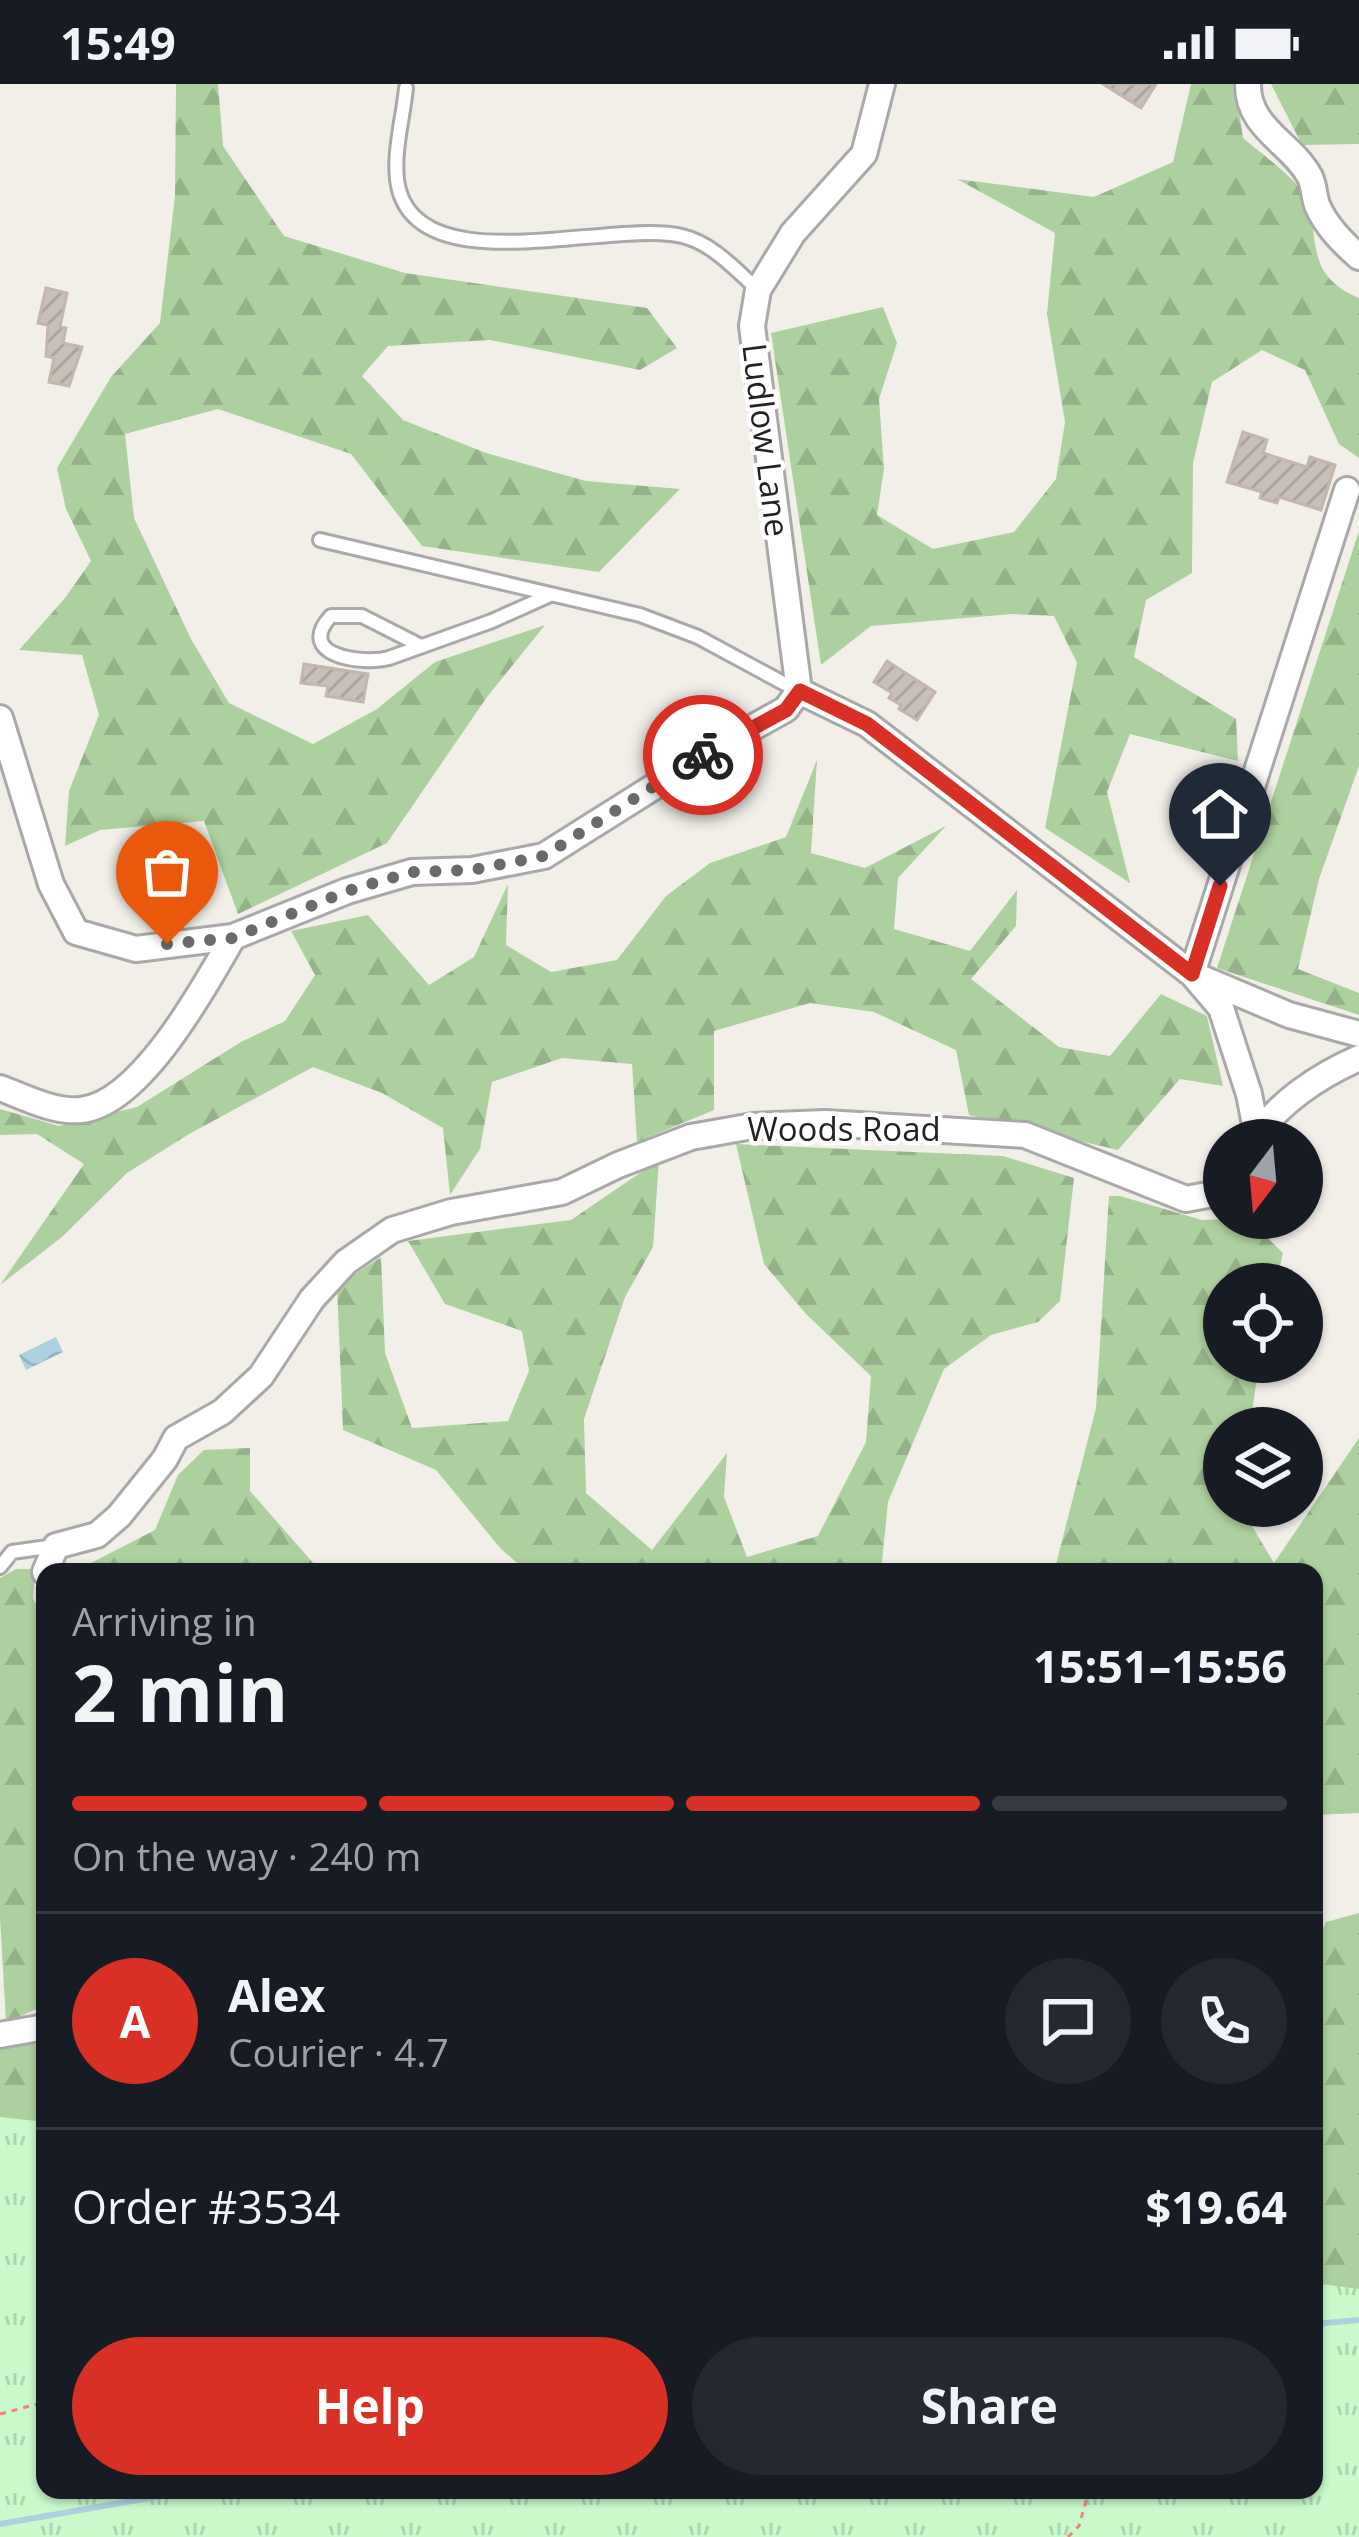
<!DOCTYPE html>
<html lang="en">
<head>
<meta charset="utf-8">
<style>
	body { margin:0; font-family:"Open Sans",sans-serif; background:#242831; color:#f1f3f6; height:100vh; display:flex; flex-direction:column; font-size:45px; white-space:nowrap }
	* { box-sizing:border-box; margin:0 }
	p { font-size:39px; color:#9ea1a6 }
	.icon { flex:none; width:66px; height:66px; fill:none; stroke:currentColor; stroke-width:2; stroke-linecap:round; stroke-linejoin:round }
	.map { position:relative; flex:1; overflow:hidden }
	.side { position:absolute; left:36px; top:1479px; width:1287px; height:936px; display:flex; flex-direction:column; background:#171b24; border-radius:24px; box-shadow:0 3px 9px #0004 }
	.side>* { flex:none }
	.needle { width:78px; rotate:196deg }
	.buttons { position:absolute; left:1203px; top:1035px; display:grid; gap:24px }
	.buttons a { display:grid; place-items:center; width:120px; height:120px; border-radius:50%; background:#171b24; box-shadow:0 3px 9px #0004; font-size:60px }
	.pin { position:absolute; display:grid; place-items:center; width:102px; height:102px; color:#fff; margin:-123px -51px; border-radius:50% 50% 50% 0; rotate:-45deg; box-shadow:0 0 12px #0007 }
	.pin .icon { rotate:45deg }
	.courier { position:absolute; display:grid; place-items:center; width:120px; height:120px; margin:-60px; border:9px solid #d93025; border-radius:50%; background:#fff; color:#222; box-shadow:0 3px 15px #0007 }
	.overview em { font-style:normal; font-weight:700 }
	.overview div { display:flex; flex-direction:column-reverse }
	.overview { display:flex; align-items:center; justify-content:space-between; height:204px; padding:0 36px }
	h1 { font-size:78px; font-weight:700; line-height:90px }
	.bar { display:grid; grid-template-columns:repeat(4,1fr); gap:18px 12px; align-content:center; height:144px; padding:0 36px }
	.bar i { height:15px; border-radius:9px; background:#363941 }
	.bar .on { background:#d93025 }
	.bar p { grid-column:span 4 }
	.line { display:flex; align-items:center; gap:30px; padding:0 36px; border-top:3px solid #363941 }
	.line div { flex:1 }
	.round { display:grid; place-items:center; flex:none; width:126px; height:126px; border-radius:63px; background:#242831 }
	.button { display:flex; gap:24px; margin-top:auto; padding:24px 36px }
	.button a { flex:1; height:138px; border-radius:72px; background:#d93025; color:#fff; font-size:48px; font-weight:700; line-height:138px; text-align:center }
	.button a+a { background:#242831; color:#f1f3f6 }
	.status { display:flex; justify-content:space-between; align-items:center; height:84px; padding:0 60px; background:#171b24; direction:ltr }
	.status svg { height:33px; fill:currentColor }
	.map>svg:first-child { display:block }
	.forest { fill:url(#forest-firs) }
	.park { fill:url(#park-tufts) }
	.water { fill:url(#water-waves) }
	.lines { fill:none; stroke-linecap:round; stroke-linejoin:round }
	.stream { stroke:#aad3df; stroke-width:6 }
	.building { fill:url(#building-hatch); stroke:#c4b6ab; stroke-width:3 }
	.lane-casing { stroke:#a9a9a9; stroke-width:18 }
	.street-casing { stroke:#a9a9a9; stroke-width:30 }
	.path { stroke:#fa8072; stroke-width:3; stroke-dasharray:6 6; stroke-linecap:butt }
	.lane { stroke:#fff; stroke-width:12 }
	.street { stroke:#fff; stroke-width:24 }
	.done { stroke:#6b6a68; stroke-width:12; stroke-dasharray:0 21.6 }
	.route { stroke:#d93025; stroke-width:15 }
	.labels { text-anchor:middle; stroke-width:9; stroke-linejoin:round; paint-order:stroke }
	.street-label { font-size:33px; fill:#222; stroke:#fff }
</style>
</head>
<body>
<div class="status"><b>15:49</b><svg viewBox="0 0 49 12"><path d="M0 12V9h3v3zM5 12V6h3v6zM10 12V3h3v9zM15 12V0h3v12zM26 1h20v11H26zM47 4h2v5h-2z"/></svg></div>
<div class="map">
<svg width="1359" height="2453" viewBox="0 0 1359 2453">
	<defs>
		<pattern id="forest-firs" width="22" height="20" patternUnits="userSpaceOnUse" patternTransform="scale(3)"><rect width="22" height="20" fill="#add19e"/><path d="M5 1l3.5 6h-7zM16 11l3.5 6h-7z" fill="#95b388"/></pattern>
		<pattern id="park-tufts" width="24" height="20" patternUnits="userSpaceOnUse" patternTransform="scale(3)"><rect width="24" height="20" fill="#c8facc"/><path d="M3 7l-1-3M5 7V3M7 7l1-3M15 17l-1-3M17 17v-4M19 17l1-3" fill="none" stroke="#acd6af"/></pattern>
		<pattern id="water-waves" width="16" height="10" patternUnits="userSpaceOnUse" patternTransform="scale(3)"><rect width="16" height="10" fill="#aad3df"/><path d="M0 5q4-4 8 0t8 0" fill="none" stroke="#92b5bf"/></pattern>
		<pattern id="building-hatch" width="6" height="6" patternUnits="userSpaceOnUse" patternTransform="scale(3)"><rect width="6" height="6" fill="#c7bfb8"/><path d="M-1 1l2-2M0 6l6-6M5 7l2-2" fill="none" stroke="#aba49e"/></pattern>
	</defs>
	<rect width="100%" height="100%" fill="#f2efe9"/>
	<!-- forest -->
	<path class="forest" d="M176,0H218L223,62L284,152L405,189L647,224L677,264L640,286L490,256L388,262L362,292L403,336L486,369L586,397L680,405L599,488L422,462L351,370L218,325L125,350L134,434L191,555L229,619L313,660L377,625L435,578L545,541L487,613L387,759L238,830L204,737L100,746L65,762L69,707L99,631L82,571L19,566L65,514L91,477L66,425L57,384L111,293L160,239L175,112Z
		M1191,0H1235L1243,54C1258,67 1298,96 1305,112C1322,157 1303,190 1359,214V374L1339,360L1305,286L1262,266L1212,298L1193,379L1192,489L1146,516L1134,573L1236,635L1238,677L1130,650L1107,708L1130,799L1045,744L1077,579L1054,532L1012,530L871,542L821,581L771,249L883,223L897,259L879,315L884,385L877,431L933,465L1014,448L1056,395L1065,338L1047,230L1055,149L957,95L1094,113L1173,78Z
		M1271,0H1359V60L1302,61Z
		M1359,447V682L1319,795L1298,885L1359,909V931L1217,884Z
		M817,676L811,769L865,784L946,742L898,794L894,845L970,867L1017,806L1016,842L971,895L1059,963L1110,972L1161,910L1207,932L1223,1002L1180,995L1118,1066L969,1031L956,966L874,928L810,919L714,947V1026L637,1058L632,980L562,974L492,998L480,1065L450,1111L443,1044L382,1009L313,983L189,1050L127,1089L62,1153L0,1201L84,1080L37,1050L0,1051V1025L59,1042L137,1023L241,958L285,937L315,891L291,847L368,831L429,901L474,873L508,800L506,861L551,888L617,876L666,812L710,779L786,753Z
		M736,1060L1003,1072L1074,1094L1060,1217L1038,1238L991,1251L944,1285L888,1418L881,1488H528L501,1465L436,1386L343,1346L337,1202L381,1173L385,1269L412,1344L508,1337L529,1287L522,1247L445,1220L408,1157L571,1136L659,1076L653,1163L625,1213L584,1335L586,1409L652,1466L727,1369L724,1413L747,1473L818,1452L866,1358L871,1292L806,1230L764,1180Z
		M1109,1112H1120L1202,1136L1247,1134L1283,1169L1276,1200H1224V1278H1259L1250,1344H1224V1422H1240L1274,1479L1359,1354V1729L1314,1731V1488H1054L1096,1324Z
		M250,1364V1407L321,1488H217L210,1483L178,1488H91L89,1480L155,1446L178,1391L204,1366Z
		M16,1485H35L33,1514L45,1539V1921L6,1939L0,1833V1494Z
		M1359,1829V2211L1314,2216V1864L1326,1838Z
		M45,1954V2085L0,2115V1965Z"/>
	<!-- park -->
	<path class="park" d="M0,2033L45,2038V2406H1314V2199L1359,2205V2453H0Z"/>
	<!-- water -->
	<path class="water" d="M56,1253L63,1268L26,1286L19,1271Z"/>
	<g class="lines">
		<!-- stream -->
		<path class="stream" d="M1314,2240L1359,2236
			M0,2440L195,2406"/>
	</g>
	<!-- building -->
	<path class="building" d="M1103,0H1156L1141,24Z
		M46,204L67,209L60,243L66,244L63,259L82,263L69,302L49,298L54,274L46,272L48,241L38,239Z
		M1243,348L1267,356L1263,369L1307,383L1310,373L1335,381L1321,426L1279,413L1277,419L1260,414L1262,408L1227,398Z
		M887,577L935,608L917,636L899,625L901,621L889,614L892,609L874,598Z
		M304,580L368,590L363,618L326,612L328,602L301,599Z"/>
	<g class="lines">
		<!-- lane casing -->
		<g class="lane-casing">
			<path id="lane" d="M406,4C403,36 391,75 399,106C424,199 613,135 682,152C712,159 735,185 757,205
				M320,456L640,531L698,553L798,607
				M421,562L362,532H331C294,572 363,581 389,574L492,537L550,511
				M0,1483L12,1468L55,1462"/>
		</g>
		<!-- street casing -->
		<g class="street-casing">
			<path id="street" d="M1248,0C1247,44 1292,59 1310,93C1314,101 1314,112 1317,121C1326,142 1342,158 1359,173
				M799,607L752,242L758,206L793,149L864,70L882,0
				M0,634L51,800L76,848L136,865L233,853L347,807L412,788L472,786L544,772L709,668L786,625L799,607L867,640L1192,890L1289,931L1359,950
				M0,1004C24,1013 55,1029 81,1026C141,1020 205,902 233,853
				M1257,1051L1249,1010L1221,924L1192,890L1347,406
				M1254,1056C1277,1019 1320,991 1359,974
				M45,1488L56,1462L97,1451L119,1432L165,1375L176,1354L222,1328L261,1292L312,1215L346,1178L392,1146L451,1128L562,1108L618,1081L691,1053L753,1042L825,1039L1025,1051L1186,1115L1218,1109L1224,1103
				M0,1951L45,1943"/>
		</g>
		<!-- path -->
		<path class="path" d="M0,2330L45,2318
			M897,2406H907
			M1068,2453L1079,2442L1089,2406"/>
		<!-- lane -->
		<use href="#lane" class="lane"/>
		<!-- street -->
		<use href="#street" class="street"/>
	</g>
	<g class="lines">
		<!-- done -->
		<path class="done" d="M167,860L233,854L347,807L412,788L472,786L544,772L703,671"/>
		<!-- route -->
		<path class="route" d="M703,671L786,626L800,607L867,640L1192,890L1220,802"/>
	</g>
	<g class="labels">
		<!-- street labels -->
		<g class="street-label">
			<text transform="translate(766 356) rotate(83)" y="12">Ludlow Lane</text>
			<text x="844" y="1057">Woods Road</text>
		</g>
	</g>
</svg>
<div class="buttons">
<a><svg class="needle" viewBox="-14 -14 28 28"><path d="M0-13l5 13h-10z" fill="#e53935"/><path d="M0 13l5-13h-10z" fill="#9ea1a6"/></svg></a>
<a><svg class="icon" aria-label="locate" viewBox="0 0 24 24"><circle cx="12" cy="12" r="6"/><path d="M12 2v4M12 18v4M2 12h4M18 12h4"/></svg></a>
<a><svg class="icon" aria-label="layers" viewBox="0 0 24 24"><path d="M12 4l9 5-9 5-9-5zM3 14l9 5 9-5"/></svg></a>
</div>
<div class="pin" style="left:167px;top:860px;background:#ea580c"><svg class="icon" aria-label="bag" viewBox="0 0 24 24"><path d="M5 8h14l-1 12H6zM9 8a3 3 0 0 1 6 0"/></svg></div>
<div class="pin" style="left:1220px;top:802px;background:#1f2937"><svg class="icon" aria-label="home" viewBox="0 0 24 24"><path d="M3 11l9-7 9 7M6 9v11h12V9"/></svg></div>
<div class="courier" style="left:703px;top:671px"><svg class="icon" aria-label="bike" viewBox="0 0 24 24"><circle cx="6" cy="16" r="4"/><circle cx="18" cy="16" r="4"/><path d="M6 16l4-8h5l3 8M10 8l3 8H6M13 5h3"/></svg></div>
<section class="side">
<div class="overview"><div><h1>2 min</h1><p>Arriving in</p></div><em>15:51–15:56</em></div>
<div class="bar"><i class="on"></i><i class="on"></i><i class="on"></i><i></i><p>On the way · 240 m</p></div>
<div class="line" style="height:216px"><b class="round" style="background:#d93025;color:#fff">A</b><div><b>Alex</b><p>Courier · 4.7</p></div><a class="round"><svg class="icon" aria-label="chat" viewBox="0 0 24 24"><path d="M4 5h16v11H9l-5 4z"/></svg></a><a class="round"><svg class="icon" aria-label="phone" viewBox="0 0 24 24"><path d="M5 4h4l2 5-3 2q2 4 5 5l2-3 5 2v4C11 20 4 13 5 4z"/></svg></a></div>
<div class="line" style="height:156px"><div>Order #3534</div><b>$19.64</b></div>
<div class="button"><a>Help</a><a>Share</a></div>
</section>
</div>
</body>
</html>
